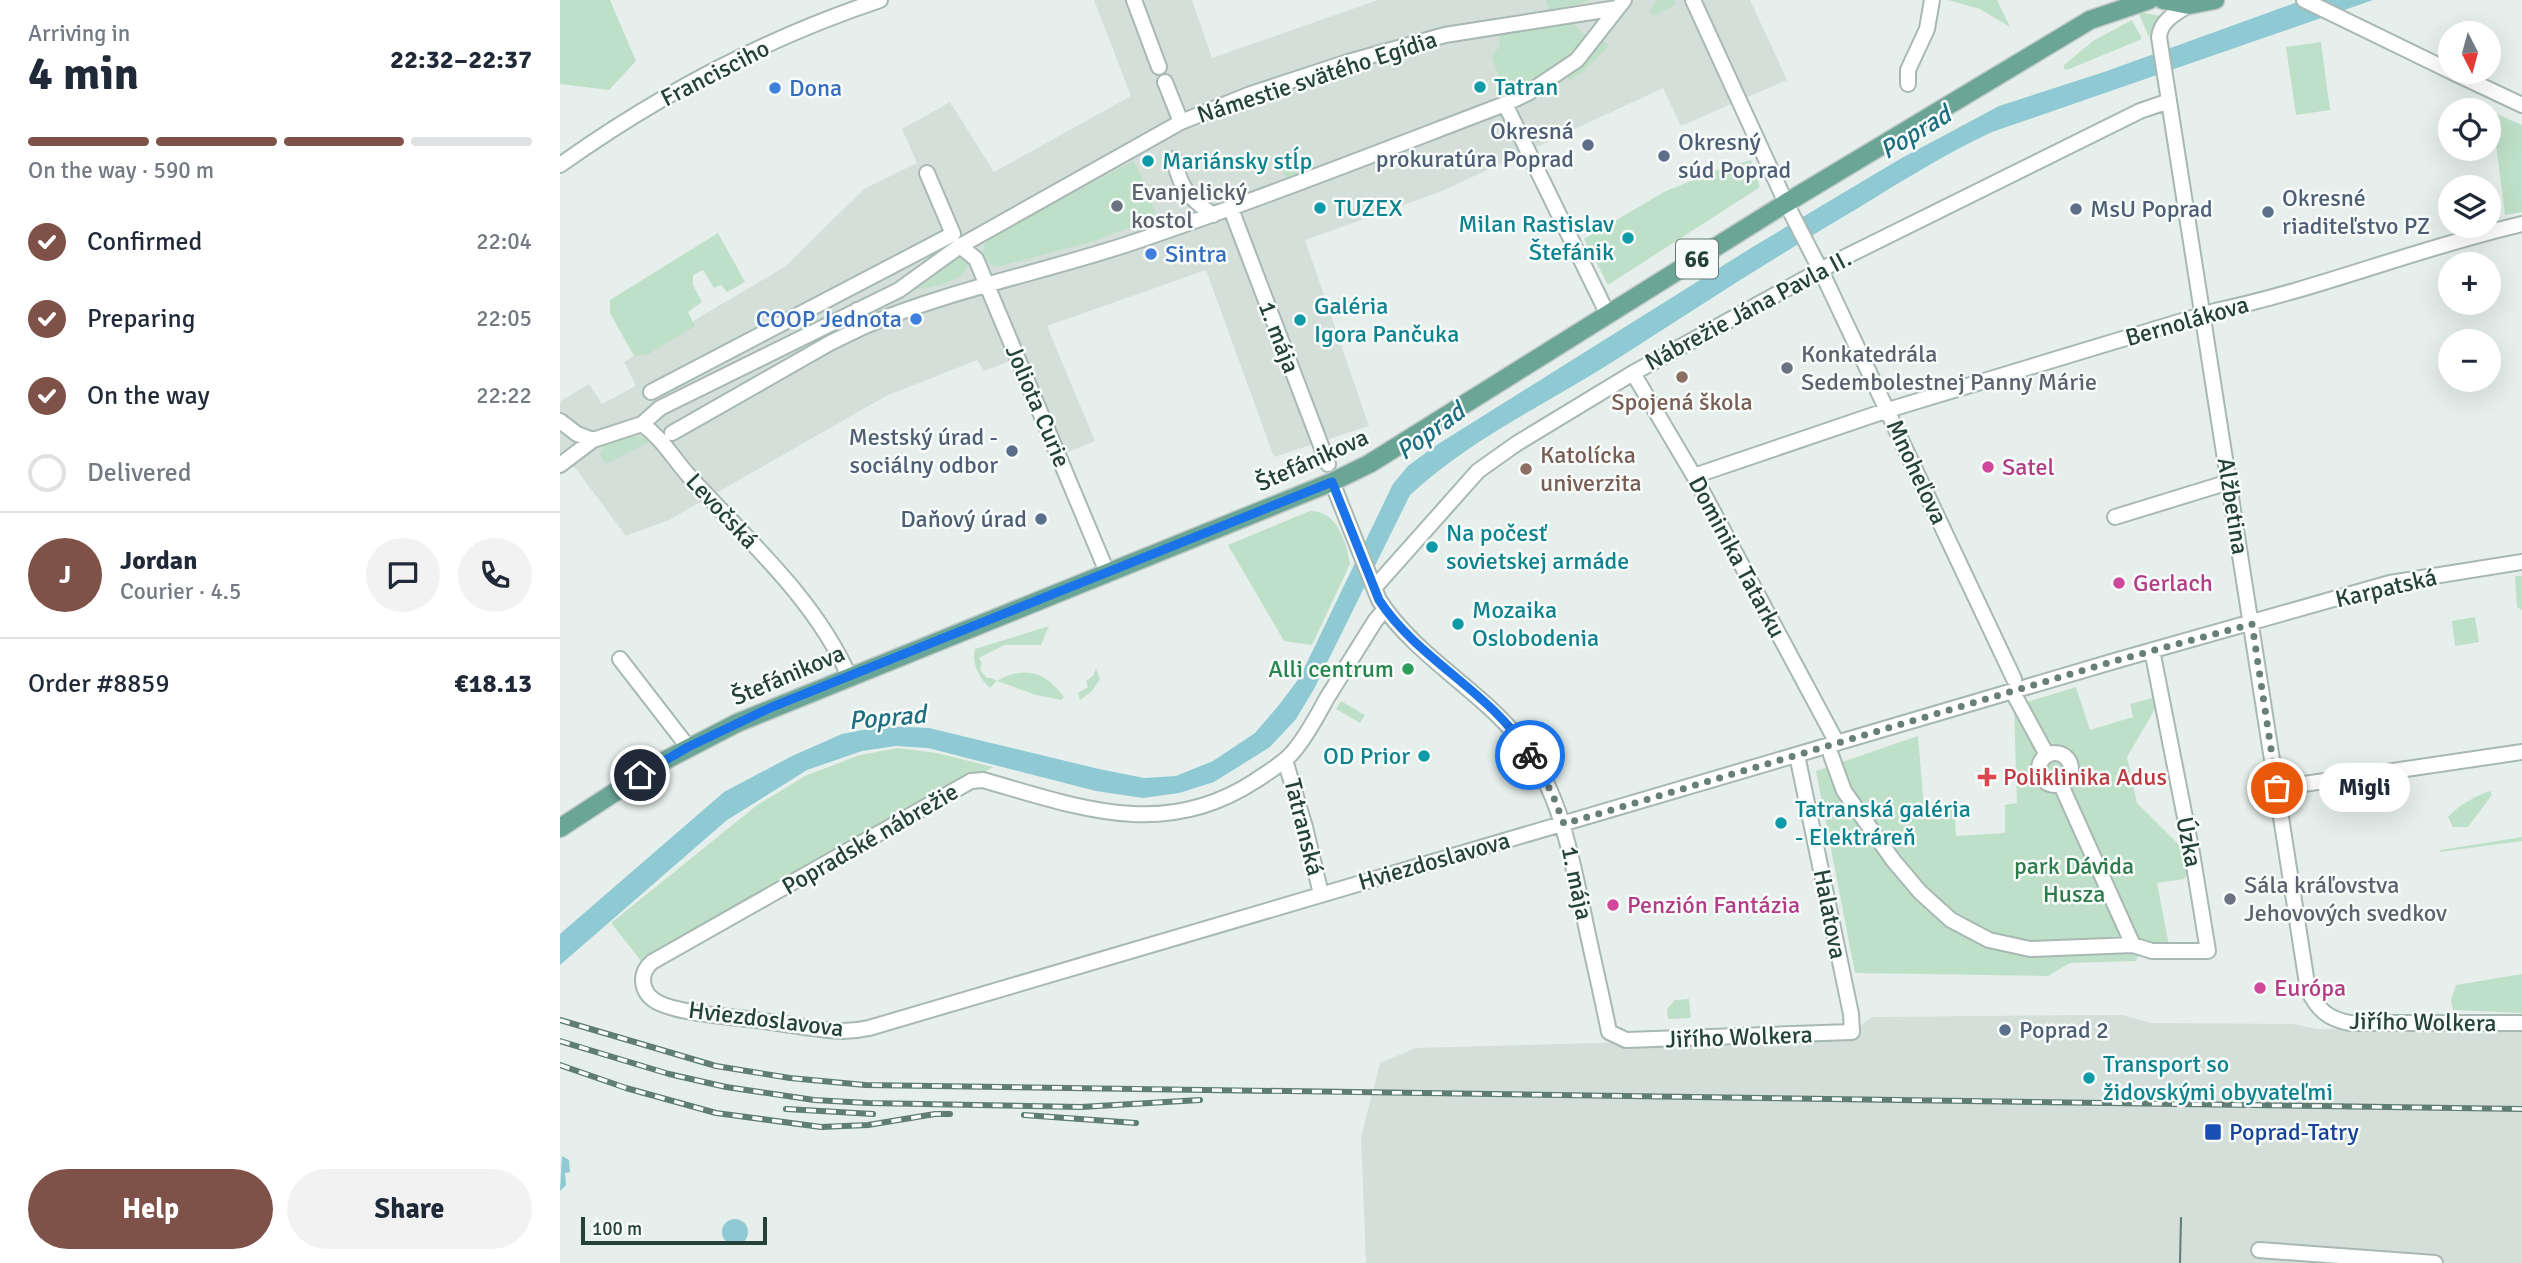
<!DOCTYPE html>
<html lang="en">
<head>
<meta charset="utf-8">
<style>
	body { margin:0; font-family:Signika,sans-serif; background:#f2f2f3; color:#1f2937; height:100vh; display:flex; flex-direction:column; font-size:26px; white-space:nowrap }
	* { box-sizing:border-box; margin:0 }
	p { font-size:23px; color:#747a83 }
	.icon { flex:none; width:38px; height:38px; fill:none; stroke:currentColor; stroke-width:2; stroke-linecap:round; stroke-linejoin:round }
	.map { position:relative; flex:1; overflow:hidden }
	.side { display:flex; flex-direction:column; background:#fff; width:560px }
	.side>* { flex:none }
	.needle { width:46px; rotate:174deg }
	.controls { position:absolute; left:1878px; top:21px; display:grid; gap:14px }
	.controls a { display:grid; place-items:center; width:63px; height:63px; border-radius:50%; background:#fff; box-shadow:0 7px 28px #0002; font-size:35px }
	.scale { position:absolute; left:21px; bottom:18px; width:186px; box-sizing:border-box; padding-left:7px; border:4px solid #24423a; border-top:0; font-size:19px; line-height:24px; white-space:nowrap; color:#24423a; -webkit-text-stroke:5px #f7fbf9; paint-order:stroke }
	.pin { position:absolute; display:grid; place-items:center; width:60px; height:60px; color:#fff; margin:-30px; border:4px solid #fff; border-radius:50%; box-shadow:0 2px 7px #0007 }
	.courier { position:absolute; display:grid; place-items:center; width:70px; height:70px; margin:-35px; border:5px solid #1a73e8; border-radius:50%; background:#fff; color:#222; box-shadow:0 2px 9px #0007 }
	.bubble { position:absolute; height:49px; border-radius:24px; background:#fff; box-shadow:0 7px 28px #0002; font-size:23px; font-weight:700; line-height:49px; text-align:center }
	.head em { font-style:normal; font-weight:700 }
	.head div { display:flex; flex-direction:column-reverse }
	.head { display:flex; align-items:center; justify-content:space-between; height:119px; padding:0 28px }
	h1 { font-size:46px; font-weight:700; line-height:52px }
	.bar { display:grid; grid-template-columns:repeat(4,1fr); gap:10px 7px; align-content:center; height:84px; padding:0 28px }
	.bar i { height:9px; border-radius:5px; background:#e0e1e3 }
	.bar .on { background:#7f5249 }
	.bar p { grid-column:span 4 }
	.line { display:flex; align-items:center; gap:18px; padding:0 28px; border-top:2px solid #e0e1e3 }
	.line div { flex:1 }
	.round { display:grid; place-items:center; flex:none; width:74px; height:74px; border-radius:37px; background:#f2f2f3 }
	ol { padding:0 28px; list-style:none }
	li { display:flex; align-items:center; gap:21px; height:77px }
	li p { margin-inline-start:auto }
	li .icon { padding:7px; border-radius:50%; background:#7f5249; color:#fff; stroke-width:4 }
	li:last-child { color:#747a83 }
	li i { width:38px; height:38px; border:4px solid #e0e1e3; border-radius:50% }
	.cta { display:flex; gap:14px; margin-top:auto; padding:14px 28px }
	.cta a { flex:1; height:80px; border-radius:42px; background:#7f5249; color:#fff; font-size:28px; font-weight:700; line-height:80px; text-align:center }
	.cta a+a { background:#f2f2f3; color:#1f2937 }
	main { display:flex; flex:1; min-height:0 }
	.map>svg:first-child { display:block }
	.built { fill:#d4dfda }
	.green { fill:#bfe0c8 }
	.water { fill:#8ec9d4 }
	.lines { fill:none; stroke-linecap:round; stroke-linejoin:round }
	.minor-casing { stroke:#a8b8b2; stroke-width:18 }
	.major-casing { stroke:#c2cac8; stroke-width:21 }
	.minor { stroke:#fff; stroke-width:14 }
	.major { stroke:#6aa596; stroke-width:18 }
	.tram { stroke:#5f7d75; stroke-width:2 }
	.rail-casing { stroke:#5f7d75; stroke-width:6 }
	.rail { stroke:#f7fbf9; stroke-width:3.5; stroke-dasharray:10; stroke-linecap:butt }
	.done { stroke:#687f78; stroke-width:7; stroke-dasharray:0 12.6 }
	.route { stroke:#1a73e8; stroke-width:9 }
	.culture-dot { fill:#0f9aa8; stroke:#f7fbf9; stroke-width:2.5 }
	.shop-dot { fill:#3f7fe0; stroke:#f7fbf9; stroke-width:2.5 }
	.service-dot { fill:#5c6f8a; stroke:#f7fbf9; stroke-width:2.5 }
	.worship-dot { fill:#6b7280; stroke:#f7fbf9; stroke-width:2.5 }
	.education-dot { fill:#8d6e63; stroke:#f7fbf9; stroke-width:2.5 }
	.hotel-dot { fill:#d1479c; stroke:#f7fbf9; stroke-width:2.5 }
	.leisure-dot { fill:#2e9e5b; stroke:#f7fbf9; stroke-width:2.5 }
	.health-dot { fill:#e0444e; stroke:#f7fbf9; stroke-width:2.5 }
	.transit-dot { fill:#1a4fb4; stroke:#f7fbf9; stroke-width:2.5 }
	.labels { text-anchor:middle; stroke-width:5; stroke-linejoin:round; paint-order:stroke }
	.shield { fill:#f7fbf9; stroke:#637a73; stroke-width:2 }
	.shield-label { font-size:23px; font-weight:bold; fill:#24423a }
	.street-label { font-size:24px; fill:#24423a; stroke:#f7fbf9 }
	.culture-label { font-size:24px; fill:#0d838f; stroke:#f7fbf9; text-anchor:start }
	.shop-label { font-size:24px; fill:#366cbe; stroke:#f7fbf9; text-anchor:start }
	.service-label { font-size:24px; fill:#4e5e75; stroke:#f7fbf9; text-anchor:start }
	.worship-label { font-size:24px; fill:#5b616d; stroke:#f7fbf9; text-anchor:start }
	.education-label { font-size:24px; fill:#785e54; stroke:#f7fbf9 }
	.hotel-label { font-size:24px; fill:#b23c85; stroke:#f7fbf9; text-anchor:start }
	.leisure-label { font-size:24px; fill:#27864d; stroke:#f7fbf9; text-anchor:end }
	.health-label { font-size:24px; fill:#be3a42; stroke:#f7fbf9; text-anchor:start }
	.park-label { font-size:24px; fill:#2d7a4b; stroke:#f7fbf9 }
	.transit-label { font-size:24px; fill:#164399; stroke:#f7fbf9; text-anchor:start }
	.water-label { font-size:26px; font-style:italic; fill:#1c6f80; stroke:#f7fbf9 }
</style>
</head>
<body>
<main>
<section class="side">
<div class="head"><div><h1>4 min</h1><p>Arriving in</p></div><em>22:32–22:37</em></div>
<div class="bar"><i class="on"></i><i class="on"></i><i class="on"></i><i></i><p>On the way · 590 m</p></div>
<ol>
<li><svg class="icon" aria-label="check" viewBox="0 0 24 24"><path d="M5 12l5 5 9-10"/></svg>Confirmed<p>22:04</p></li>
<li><svg class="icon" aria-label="check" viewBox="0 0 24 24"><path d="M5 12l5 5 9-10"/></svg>Preparing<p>22:05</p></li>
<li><svg class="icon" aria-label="check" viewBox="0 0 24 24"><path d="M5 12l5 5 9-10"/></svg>On the way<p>22:22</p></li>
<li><i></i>Delivered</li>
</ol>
<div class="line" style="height:126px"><b class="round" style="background:#7f5249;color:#fff">J</b><div><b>Jordan</b><p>Courier · 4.5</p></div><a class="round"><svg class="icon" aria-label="chat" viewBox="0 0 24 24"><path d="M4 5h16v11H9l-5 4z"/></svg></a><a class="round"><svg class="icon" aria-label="phone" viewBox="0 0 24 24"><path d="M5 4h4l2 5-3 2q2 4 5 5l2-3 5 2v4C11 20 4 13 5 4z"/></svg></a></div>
<div class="line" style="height:91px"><div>Order #8859</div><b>€18.13</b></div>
<div class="cta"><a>Help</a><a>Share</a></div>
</section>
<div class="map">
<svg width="1962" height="1263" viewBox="0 0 1962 1263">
	<rect width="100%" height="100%" fill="#e6efeb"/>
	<!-- built -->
	<path class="built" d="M534,0H632L652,58L818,0H1190L1227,80L1121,126L1103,88L880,192L745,240L809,426L714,457L646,270L487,326L535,441L493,458L450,361L424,371L417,360L326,396L109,520L66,536L16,469L0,454V403L2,400L29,384L42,404L76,386L64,362L226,266L304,189L357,163L342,129L390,102L434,172L571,96Z
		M1520,1015H1563L1590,1023L1732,1024L1758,1029H1962V1263H806L801,1137L820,1063L856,1048L1288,1036L1312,1017Z"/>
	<!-- green -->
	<path class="green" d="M0,0H50L76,61L49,90L0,84Z
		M986,0H1031L990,13Z
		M1098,0H1114L1116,4L1094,16L1090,13V9Z
		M1388,0H1437L1450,27L1420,9Z
		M1578,12L1601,16L1592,38L1588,35Z
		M1572,20L1582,39L1507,70L1504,69V65L1533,41Z
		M1002,23L1014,24L1028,38L1012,56L962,89L941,83L932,57L940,45L939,33Z
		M1044,41L1049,46L1024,71L1010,81L1006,75L1021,65Z
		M1761,42L1770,110L1736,115L1726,47Z
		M1932,112L1962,125V212L1945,215Z
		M751,159L756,172L727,182L722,170Z
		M1191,160L1200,187L1048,285L1024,239L1104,192L1160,169Z
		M573,161L582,177L597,217L534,241L437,267C422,262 420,250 428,238Z
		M158,233L185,282L167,292L161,285L154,288L143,270L133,275V285L142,302L128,312L135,326L87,355L74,356L50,313V300Z
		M395,258L402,259L408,263C408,281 369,289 354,289V285Z
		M74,436L82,437L91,441L46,464L40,455L43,446Z
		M750,511C777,511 786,540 790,564L752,645L724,641L668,545Z
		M1955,576H1962V610L1957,607Z
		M1915,617L1919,642L1895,646L1892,621Z
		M489,626L481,645H444L419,658L422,663L420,670L427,678H432L437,681C465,665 486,672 504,697L502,700L476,695L437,681L430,688C420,679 411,663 415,649Z
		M536,669L540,679L532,691L520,700L518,693L528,687L526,681L533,676Z
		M1516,687L1530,730L1573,717L1570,704L1596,697L1598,704L1567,757L1577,803L1625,851L1628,872L1624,879L1597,883L1609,945H1582L1576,961L1510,963L1488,976L1295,973L1256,771L1358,736L1364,808L1394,807L1396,836L1445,833V805L1457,803L1454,706Z
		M781,701L805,715L800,723L776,709Z
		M338,748L377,753L433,767L82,962L51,923L196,806L245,776L300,755Z
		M1930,791L1932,795L1908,827H1893L1888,817C1899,805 1915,796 1930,791Z
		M1962,837V841L1879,852L1881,850Z
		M1962,974V1013L1893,1010L1891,1000L1896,985Z
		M1129,999L1131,1018L1108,1019L1107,1009L1115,1000Z"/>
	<!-- water -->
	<path class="water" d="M1743,0H1813L1432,132C1385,154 1342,181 1298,208C1215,257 1135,309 1054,361C985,405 910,439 850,495L754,689L736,719L710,747L654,782L619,793L583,798L536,791L368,748L336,746L302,751L247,770L167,820L0,965V934L164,792L232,756L282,734L323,726L369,728L539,769L584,778L616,776L653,761L695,733L719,705L740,677L833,484L848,466L875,446L1191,248L1340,159L1439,106L1544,72Z
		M2,1156L9,1160L10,1172L5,1173L6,1185L0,1191Z
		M162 1232a13 13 0 1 1 26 0a13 13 0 1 1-26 0Z"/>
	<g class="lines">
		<!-- minor casing -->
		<g class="minor-casing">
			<path id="minor" d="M574,0L599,67
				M1133,0L1226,203L1264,277L1454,679
				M1744,0L1890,71
				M1629,5C1616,13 1601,20 1599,37L1748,990C1758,1010 1768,1019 1790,1023H1962
				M1892,72L1962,105
				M605,82L621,122
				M1348,84V70L1367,29L1372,0
				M945,104L1048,315
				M614,159C620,188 629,198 653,215
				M0,165C97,96 206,38 320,0
				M671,209L768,464
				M400,246L416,259L547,572
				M297,310L305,326C390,290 480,273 568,244C695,201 819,152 945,104L968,93L1017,60L1064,0
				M1073,373L1134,476L1277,743
				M91,392L393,234L367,173
				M0,421L17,434L33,440L82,424L100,408L339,290L400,246L621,122L688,95L788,62L885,35L1057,8
				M82,424C102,438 113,458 129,476C185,538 254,597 289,676
				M112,433L270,343L305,326
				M0,465L33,440
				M1134,476L1328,410L1655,311C1759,289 1858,248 1962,224
				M772,482L819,600C854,654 913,685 955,734C999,786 1009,847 1023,911C1031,951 1041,991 1049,1032L1066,1040L1292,1032L1291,1014L1237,755
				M1555,517L1669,482
				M814,588L918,471L956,444L1073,373L1279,260L1580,111L1609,101
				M825,609L815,621C799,647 783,672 767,698C757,716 747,736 733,752C723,764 708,772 695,781C603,841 518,807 423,780L411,781L92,962C78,974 81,993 97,1002C119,1014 176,1017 203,1021C229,1024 256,1030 283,1031C292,1031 300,1030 309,1028L1558,660L1830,583L1962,562
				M60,659L128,747
				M1456,698L1487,755
				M1479 769a16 16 0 1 1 32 0a16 16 0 1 1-32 0Z
				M1271,755L1284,791L1333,860L1360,892L1391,920L1429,940L1470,949L1573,945L1592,951H1648L1632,853L1592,650
				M725,760L745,827L761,894
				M1501,785L1573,945
				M1717,788L1962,752
				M1699,1250L1875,1263"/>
		</g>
		<!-- major casing -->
		<g class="major-casing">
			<path id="major" d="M1603,0L1629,5L1655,0
				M0,828L98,764L177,723L772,482L809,464L1226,203L1530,20L1589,0"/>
		</g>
		<!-- minor -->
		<use href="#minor" class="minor"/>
		<!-- major -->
		<use href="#major" class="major"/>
		<!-- tram -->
		<path class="tram" d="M1620,1263L1621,1218"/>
		<!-- rail casing -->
		<g class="rail-casing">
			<path id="rail" d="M0,1020L156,1066L230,1078L305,1085L1962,1109
				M0,1041L109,1074L166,1087L254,1100L308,1103L521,1107L640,1100
				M0,1065L66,1088L156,1113L261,1127L308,1125L375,1114H390
				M226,1109L313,1114
				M464,1115L576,1123"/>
		</g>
		<!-- rail -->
		<use href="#rail" class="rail"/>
	</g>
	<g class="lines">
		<!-- done -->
		<path class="done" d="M970,755L992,793L1004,824L1558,660L1692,624L1717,788"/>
		<!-- route -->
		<path class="route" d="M80,775L128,747L212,707L772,482L819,600C859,661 932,692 970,755"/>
	</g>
	<!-- markers -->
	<g class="culture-dot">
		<circle cx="920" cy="87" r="7"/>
		<circle cx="588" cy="161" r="7"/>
		<circle cx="760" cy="208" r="7"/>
		<circle cx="1068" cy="238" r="7"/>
		<circle cx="740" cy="320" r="7"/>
		<circle cx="872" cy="547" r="7"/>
		<circle cx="898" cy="624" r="7"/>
		<circle cx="864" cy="756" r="7"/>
		<circle cx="1221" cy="823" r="7"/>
		<circle cx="1529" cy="1078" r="7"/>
	</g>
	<g class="shop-dot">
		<circle cx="215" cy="88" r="7"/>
		<circle cx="591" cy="254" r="7"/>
		<circle cx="356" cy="319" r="7"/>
	</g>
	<g class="service-dot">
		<circle cx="1028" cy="145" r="7"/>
		<circle cx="1104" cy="156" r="7"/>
		<circle cx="1516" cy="209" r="7"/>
		<circle cx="1708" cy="212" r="7"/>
		<circle cx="452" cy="451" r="7"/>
		<circle cx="481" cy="519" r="7"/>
		<circle cx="1445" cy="1030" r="7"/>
	</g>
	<g class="worship-dot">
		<circle cx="557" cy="206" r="7"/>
		<circle cx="1227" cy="368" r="7"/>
		<circle cx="1670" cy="899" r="7"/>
	</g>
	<g class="education-dot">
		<circle cx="1122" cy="377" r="7"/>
		<circle cx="966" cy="469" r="7"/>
	</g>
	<g class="hotel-dot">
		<circle cx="1428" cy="467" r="7"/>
		<circle cx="1559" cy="583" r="7"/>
		<circle cx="1053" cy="905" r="7"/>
		<circle cx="1700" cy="988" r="7"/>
	</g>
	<circle class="leisure-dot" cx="848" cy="669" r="7"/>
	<path class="health-dot" d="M1423.5 766.5h7v7h7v7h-7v7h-7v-7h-7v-7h7z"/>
	<rect class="transit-dot" x="1644" y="1123" width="18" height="18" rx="3.5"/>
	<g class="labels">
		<!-- shield labels -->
		<rect class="shield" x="1116" y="239.5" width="42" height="39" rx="5"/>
		<g class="shield-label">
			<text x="1137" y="267">66</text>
		</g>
		<!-- street labels -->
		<g class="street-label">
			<text transform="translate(155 73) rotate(-27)" y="8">Francisciho</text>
			<text transform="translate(757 77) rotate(-18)" y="8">Námestie svätého Egídia</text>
			<text transform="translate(1188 310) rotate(-28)" y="8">Nábrežie Jána Pavla II.</text>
			<text transform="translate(1627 321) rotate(-16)" y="8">Bernolákova</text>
			<text transform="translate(719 337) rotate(69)" y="8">1. mája</text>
			<text transform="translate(478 406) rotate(67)" y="8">Joliota Curie</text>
			<text transform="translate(752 460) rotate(-24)" y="8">Štefánikova</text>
			<text transform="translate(1357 472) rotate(65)" y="8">Mnoheľova</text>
			<text transform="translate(1673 506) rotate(81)" y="8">Alžbetina</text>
			<text transform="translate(162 511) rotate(47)" y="8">Levočská</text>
			<text transform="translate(1177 557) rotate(62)" y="8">Dominika Tatarku</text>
			<text transform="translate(1826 588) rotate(-13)" y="8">Karpatská</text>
			<text transform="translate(228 675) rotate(-23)" y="8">Štefánikova</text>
			<text transform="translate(744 827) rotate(76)" y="8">Tatranská</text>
			<text transform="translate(310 839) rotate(-30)" y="8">Popradské nábrežie</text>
			<text transform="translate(1629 842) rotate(79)" y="8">Úzka</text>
			<text transform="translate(874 861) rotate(-16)" y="8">Hviezdoslavova</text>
			<text transform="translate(1017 883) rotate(78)" y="8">1. mája</text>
			<text transform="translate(1270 914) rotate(79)" y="8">Halatova</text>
			<text transform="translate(206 1019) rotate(7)" y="8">Hviezdoslavova</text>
			<text transform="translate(1863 1022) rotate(1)" y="8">Jiřího Wolkera</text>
			<text transform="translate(1179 1037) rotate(-2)" y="8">Jiřího Wolkera</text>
		</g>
		<!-- culture labels -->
		<g class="culture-label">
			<text x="934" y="95">Tatran</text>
			<text x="602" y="169">Mariánsky stĺp</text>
			<text x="774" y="216">TUZEX</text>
			<text x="1054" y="232" text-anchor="end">Milan Rastislav<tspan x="1054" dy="28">Štefánik</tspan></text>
			<text x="754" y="314">Galéria<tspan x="754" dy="28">Igora Pančuka</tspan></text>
			<text x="886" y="541">Na počesť<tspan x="886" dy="28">sovietskej armáde</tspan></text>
			<text x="912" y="618">Mozaika<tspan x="912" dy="28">Oslobodenia</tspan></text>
			<text x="850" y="764" text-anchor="end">OD Prior</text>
			<text x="1235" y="817">Tatranská galéria<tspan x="1235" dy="28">- Elektráreň</tspan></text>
			<text x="1543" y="1072">Transport so<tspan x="1543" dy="28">židovskými obyvateľmi</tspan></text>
		</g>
		<!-- shop labels -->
		<g class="shop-label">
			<text x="229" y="96">Dona</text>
			<text x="605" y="262">Sintra</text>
			<text x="342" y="327" text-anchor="end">COOP Jednota</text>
		</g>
		<!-- service labels -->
		<g class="service-label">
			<text x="1014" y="139" text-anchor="end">Okresná<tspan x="1014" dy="28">prokuratúra Poprad</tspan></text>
			<text x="1118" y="150">Okresný<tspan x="1118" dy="28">súd Poprad</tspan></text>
			<text x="1722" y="206">Okresné<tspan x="1722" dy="28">riaditeľstvo PZ</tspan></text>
			<text x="1530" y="217">MsU Poprad</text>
			<text x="438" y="445" text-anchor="end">Mestský úrad -<tspan x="438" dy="28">sociálny odbor</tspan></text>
			<text x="467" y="527" text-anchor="end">Daňový úrad</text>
			<text x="1459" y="1038">Poprad 2</text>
		</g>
		<!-- worship labels -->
		<g class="worship-label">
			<text x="571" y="200">Evanjelický<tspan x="571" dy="28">kostol</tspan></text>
			<text x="1241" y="362">Konkatedrála<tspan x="1241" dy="28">Sedembolestnej Panny Márie</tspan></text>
			<text x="1684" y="893">Sála kráľovstva<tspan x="1684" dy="28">Jehovových svedkov</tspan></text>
		</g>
		<!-- education labels -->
		<g class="education-label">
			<text x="1122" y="410">Spojená škola</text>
			<text x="980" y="463" text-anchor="start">Katolícka<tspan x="980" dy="28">univerzita</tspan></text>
		</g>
		<!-- hotel labels -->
		<g class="hotel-label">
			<text x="1442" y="475">Satel</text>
			<text x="1573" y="591">Gerlach</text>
			<text x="1067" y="913">Penzión Fantázia</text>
			<text x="1714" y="996">Európa</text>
		</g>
		<!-- leisure labels -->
		<g class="leisure-label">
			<text x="834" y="677">Alli centrum</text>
		</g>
		<!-- health labels -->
		<g class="health-label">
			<text x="1443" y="785">Poliklinika Adus</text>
		</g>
		<!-- park labels -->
		<g class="park-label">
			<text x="1514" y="874">park Dávida<tspan x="1514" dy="28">Husza</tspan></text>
		</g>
		<!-- transit labels -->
		<g class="transit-label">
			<text x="1669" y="1140">Poprad-Tatry</text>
		</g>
		<!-- water labels -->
		<g class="water-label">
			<text transform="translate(1355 132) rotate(-31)" y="9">Poprad</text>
			<text transform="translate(870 431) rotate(-36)" y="9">Poprad</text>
			<text transform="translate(327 717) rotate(-5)" y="9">Poprad</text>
		</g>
	</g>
</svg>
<div class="controls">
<a><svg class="needle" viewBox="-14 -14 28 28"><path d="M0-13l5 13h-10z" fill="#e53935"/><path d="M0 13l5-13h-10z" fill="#747a83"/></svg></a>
<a><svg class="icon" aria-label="locate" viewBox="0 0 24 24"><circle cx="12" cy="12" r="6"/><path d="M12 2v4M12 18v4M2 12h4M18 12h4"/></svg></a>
<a><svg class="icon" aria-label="layers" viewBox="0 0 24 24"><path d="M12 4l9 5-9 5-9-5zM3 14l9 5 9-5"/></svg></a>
<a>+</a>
<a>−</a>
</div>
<div class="scale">100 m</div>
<div class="pin" style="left:1717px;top:788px;background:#ea580c"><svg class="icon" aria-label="bag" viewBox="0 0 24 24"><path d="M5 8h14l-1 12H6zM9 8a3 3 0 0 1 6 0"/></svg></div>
<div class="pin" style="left:80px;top:775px;background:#1f2937"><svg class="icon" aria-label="home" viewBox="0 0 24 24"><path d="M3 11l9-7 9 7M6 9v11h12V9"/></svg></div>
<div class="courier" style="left:970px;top:755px"><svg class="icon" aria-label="bike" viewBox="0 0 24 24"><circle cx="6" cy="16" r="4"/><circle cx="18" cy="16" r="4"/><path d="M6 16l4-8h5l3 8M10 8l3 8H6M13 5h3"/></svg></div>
<div class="bubble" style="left:1759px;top:763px;width:91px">Migli</div>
</div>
</main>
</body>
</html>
